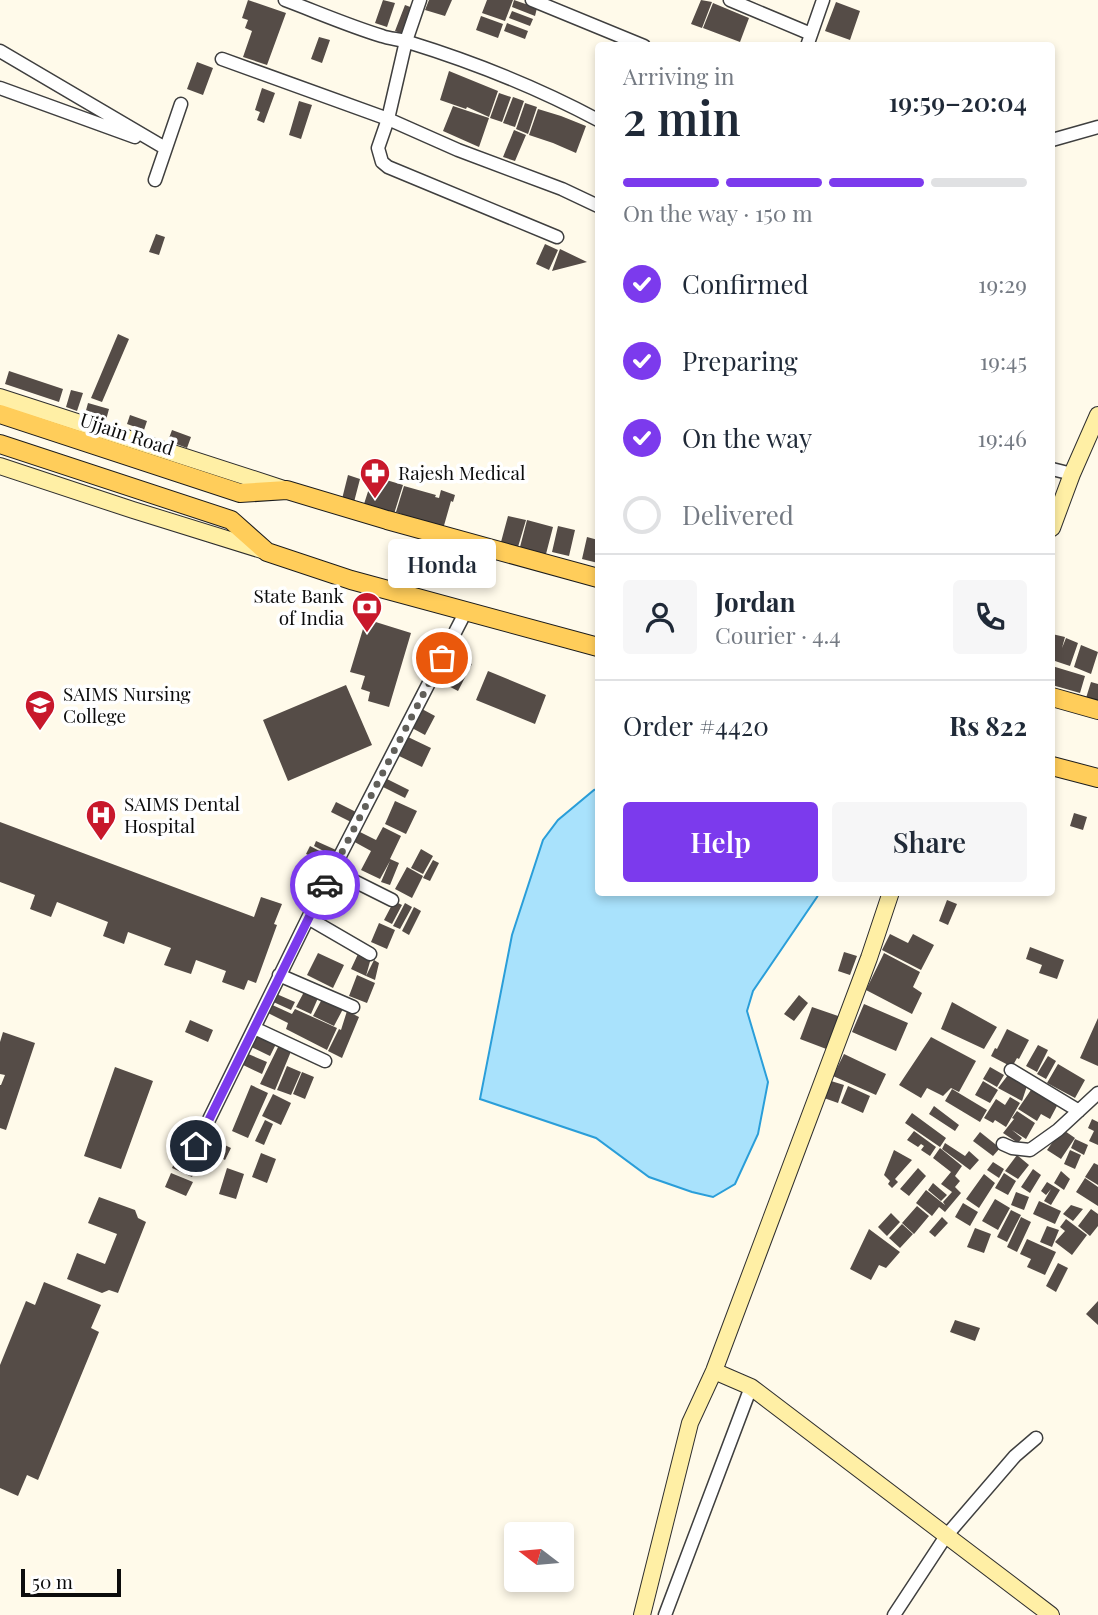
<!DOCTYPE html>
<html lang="en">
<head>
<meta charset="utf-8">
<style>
	body { margin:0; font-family:"Playfair Display",serif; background:#f6f6f7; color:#1f2937; height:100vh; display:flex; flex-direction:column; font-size:26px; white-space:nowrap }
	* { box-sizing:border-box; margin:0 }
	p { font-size:23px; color:#747a83 }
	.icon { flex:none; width:38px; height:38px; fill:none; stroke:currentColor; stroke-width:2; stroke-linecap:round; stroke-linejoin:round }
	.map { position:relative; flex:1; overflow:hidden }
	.sheet { position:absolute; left:595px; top:42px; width:460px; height:854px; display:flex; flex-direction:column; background:#fff; border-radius:7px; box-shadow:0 4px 10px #0003 }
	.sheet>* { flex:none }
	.needle { width:46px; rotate:286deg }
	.tools { position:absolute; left:504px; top:1522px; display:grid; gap:14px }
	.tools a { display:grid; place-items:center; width:70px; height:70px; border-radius:7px; background:#fff; box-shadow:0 4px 10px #0003; font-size:35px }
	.scale { position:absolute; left:21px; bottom:18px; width:100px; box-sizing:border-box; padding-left:7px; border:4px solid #0c0c0c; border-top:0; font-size:19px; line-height:24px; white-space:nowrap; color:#0c0c0c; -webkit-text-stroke:5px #fff; paint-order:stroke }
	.pin { position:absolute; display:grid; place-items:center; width:60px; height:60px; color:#fff; margin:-30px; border:4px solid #fff; border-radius:50%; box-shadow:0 2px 7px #0007 }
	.courier { position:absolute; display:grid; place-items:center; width:70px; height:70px; margin:-35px; border:5px solid #7c3aed; border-radius:50%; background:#fff; color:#222; box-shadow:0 2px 9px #0007 }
	.bubble { position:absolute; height:49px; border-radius:7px; background:#fff; box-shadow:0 4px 10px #0003; font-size:23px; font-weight:600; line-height:49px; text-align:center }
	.summary em { font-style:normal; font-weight:600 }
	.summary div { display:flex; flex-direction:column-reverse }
	.summary { display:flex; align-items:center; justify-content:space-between; height:119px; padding:0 28px }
	h1 { font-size:46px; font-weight:600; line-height:52px }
	.bar { display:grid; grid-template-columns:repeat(4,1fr); gap:10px 7px; align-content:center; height:84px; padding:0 28px }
	.bar i { height:9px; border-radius:5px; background:#e0e1e3 }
	.bar .active { background:#7c3aed }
	.bar p { grid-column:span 4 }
	.line { display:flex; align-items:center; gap:18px; padding:0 28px; border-top:2px solid #e0e1e3 }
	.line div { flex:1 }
	.round { display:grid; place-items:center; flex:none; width:74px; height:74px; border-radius:7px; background:#f6f6f7 }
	ol { padding:0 28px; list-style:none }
	li { display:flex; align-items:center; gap:21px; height:77px }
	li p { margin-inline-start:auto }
	li .icon { padding:7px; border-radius:50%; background:#7c3aed; color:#fff; stroke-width:4 }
	li:last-child { color:#747a83 }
	li i { width:38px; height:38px; border:4px solid #e0e1e3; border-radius:50% }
	.cta { display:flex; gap:14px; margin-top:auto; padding:14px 28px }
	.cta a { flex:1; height:80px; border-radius:7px; background:#7c3aed; color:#fff; font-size:28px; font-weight:600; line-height:80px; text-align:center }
	.cta a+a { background:#f6f6f7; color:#1f2937 }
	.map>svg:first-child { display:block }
	.water { fill:#a9e2fc; stroke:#2a9ed9; stroke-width:2 }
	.building { fill:#554c47 }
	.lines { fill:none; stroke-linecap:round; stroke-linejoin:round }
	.street-casing { stroke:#3f3f3f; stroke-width:15 }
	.secondary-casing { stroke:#2e2e2e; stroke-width:18 }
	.primary-casing { stroke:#1d1d1d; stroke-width:20 }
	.street { stroke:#fff; stroke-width:12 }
	.secondary { stroke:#ffefa5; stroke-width:16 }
	.primary { stroke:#ffcd5a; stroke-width:18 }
	.done { stroke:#615f5a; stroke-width:7; stroke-dasharray:0 12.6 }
	.route { stroke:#7c3aed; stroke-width:9 }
	.labels { text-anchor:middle; stroke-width:7; stroke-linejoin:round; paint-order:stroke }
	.street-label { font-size:19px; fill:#0c0c0c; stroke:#fff }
	.poi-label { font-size:19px; fill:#0c0c0c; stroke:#fff; text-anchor:start }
</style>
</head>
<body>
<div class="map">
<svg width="1098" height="1615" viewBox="0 0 1098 1615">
	<rect width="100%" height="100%" fill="#fffaea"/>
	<!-- water -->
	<path class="water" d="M598,789V892L819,893L817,897L753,991L747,1011L768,1082L758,1134L735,1184L713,1197L692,1192L649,1177L596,1138L480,1099L512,935L543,840L558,820L594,790Z"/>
	<!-- building -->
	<path class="building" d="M248,0L286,13L267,65L243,57L252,31L245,28L248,20L242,18Z
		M383,0L395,3L387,27L375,23Z
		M429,0H452L445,16L425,10Z
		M487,0H513L505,21L482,13Z
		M514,0L537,8L535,16L512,7Z
		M701,0L712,2L702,28L691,24Z
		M836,2L860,11L850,40L825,31Z
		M713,3L749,18L740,42L703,28Z
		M405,5L413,8L403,34L395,31Z
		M512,11L533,19L530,26L509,18Z
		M481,16L503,24L498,38L476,30Z
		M507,23L528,31L525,39L504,31Z
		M319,37L330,40L322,63L311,59Z
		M197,62L213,68L203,95L187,89Z
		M449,71L498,91L489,117L467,107L466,109L440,100Z
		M262,88L275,93L264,123L257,120L260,112L255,110Z
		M499,93L511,97L502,122L490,118Z
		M513,97L524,101L515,127L503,123Z
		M299,101L312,105L301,139L289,135Z
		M525,103L537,107L528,134L516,129Z
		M453,106L489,118L479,147L443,131Z
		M538,109L561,116L586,126L576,153L553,143L529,135Z
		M514,130L526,135L515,161L503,157Z
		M156,234L165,237L159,255L149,252Z
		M545,244L558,250L549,270L536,264Z
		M560,249L587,262L552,271Z
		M118,334L129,339L102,402L91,398Z
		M9,371L63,389L59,402L5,384Z
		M71,390L83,393L77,411L66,407Z
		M88,403L109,409L106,420L85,414Z
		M130,415L147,421L144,430L127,424Z
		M172,430L191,437L187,448L168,441Z
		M348,475L360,479L354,502L342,499Z
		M373,476L403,485L394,514L364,504Z
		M404,486L436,495L435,497L439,498L441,490L455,495L453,502L451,501L443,529L396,512Z
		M508,516L526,520L518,547L501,542Z
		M527,520L553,527L546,554L520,547Z
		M558,526L575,530L569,556L552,552Z
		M587,537L598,540V563L582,559Z
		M366,619L411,633L389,707L368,701L370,692L361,689L365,676L350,672Z
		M1052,634L1065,637L1062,648L1066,638L1078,643L1070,666L1052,660Z
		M1081,645L1098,652L1091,674L1074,667Z
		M449,652L472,664L458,691L435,679Z
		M1052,666L1085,676L1080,693L1052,685Z
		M488,671L546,695L535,724L476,700Z
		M1091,682L1098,684V702L1086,698Z
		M346,685L372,745L288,781L263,720Z
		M422,709L435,716L425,735L412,728Z
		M408,737L431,748L422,767L399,756Z
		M387,779L409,790L405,798L383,787Z
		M395,801L417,811L406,834L385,824Z
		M336,802L358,813L353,823L331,812Z
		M1074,813L1087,817L1083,830L1070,826Z
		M0,822L254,917L261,897L282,904L274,924L277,925L256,983L248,980L244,990L222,982L226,971L196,960L191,974L164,965L171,948L128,932L124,944L103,936L108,922L57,902L51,917L30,909L35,895L0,882Z
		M383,827L401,836L390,859L399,863L390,885L381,882L390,861L380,879L361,870L371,851L351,840L356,830L376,840Z
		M316,841L336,850L333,856L314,846Z
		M310,846L331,857L327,864L306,854Z
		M421,849L433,856L423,874L411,868Z
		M433,860L439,863L430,881L423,878Z
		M407,867L423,876L412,898L395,889Z
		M334,875L355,886L350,897L329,886Z
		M947,900L957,904L948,925L939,921Z
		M394,901L402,905L392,924L384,920Z
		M405,903L412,907L400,929L393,926Z
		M414,907L421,911L409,935L402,931Z
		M379,923L395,930L387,949L371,942Z
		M890,934L908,943L913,934L934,945L921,970L882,950Z
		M1030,947L1064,960L1057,979L1039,973L1042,965L1026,959Z
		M844,952L857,956L850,975L838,971Z
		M318,953L344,965L333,988L307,975Z
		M884,953L920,972L913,987L922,993L912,1014L866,990Z
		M358,954L371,958L366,976L351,969Z
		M374,960L379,963L375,980L366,976Z
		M357,975L375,983L367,1003L349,996Z
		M272,992L295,1002L291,1010L269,1000Z
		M304,992L318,998L311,1014L296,1007Z
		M799,995L808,1003L794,1021L784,1014Z
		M322,999L343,1009L334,1026L313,1016Z
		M952,1002L997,1027L984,1049L941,1029Z
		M268,1003L292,1014L295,1009L337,1028L327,1050L286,1029L288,1023L264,1011Z
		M864,1004L908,1023L896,1051L852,1032Z
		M812,1007L841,1017L829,1050L800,1039Z
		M347,1011L359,1017L342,1058L328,1051L339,1029L341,1030Z
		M1098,1018V1066L1080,1058Z
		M190,1020L213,1030L208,1042L185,1032Z
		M1007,1029L1029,1040L1019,1059L1017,1058L1012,1067L991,1056L995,1048L997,1049Z
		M3,1032L35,1043L6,1130L0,1128V1085H1L5,1075L0,1074V1042Z
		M253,1033L276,1044L270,1056L247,1045Z
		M931,1037L976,1061L959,1092L951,1088L943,1096L927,1088L921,1098L899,1085Z
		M280,1043L292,1049L275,1090L260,1084Z
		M1038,1045L1048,1050L1037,1072L1026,1066Z
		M246,1053L267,1062L262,1074L241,1064Z
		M844,1054L886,1074L876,1095L833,1076Z
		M1048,1056L1056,1061L1046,1079L1037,1074Z
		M1058,1064L1085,1080L1075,1098L1047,1083Z
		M287,1066L301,1072L291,1095L277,1090Z
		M115,1067L153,1081L121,1169L84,1156Z
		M990,1067L1004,1075L997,1087L983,1079Z
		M302,1072L314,1077L305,1099L293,1094Z
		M1008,1075L1027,1086L1022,1101L998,1088Z
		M831,1081L844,1085L838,1103L824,1098Z
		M983,1081L998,1090L990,1103L975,1095Z
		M251,1085L268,1093L248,1138L232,1131Z
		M848,1086L870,1096L863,1113L841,1103Z
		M1033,1087L1058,1104L1050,1119L1041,1114L1037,1121L1018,1109Z
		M952,1089L987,1110L980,1122L945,1101Z
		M273,1094L291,1103L281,1125L262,1116Z
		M1010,1097L1020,1103L1006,1127L995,1120L993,1123L984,1118L996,1099L1005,1105Z
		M934,1106L959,1125L955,1131L929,1114Z
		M1017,1111L1035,1123L1026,1139L1012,1130L1022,1138L1018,1143L1003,1133L1014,1119L1012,1118Z
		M912,1113L946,1138L940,1147L905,1123Z
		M1092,1119L1098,1122V1145L1089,1141L1094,1131L1088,1128Z
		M265,1120L273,1124L264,1145L255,1141Z
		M1062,1129L1075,1138L1061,1159L1047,1150Z
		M914,1131L936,1147L930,1156L921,1150L924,1146L921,1144L918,1147L907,1140Z
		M980,1132L1000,1148L993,1156L973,1141Z
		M208,1137L231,1148L225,1160L202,1148Z
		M1075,1139L1088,1145L1084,1155L1071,1148Z
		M945,1143L965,1156L969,1151L979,1160L970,1170L942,1149Z
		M940,1148L962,1166L955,1176L960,1181L955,1187L961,1193L945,1212L939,1207L932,1216L916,1203L926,1190L945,1205L943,1202L952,1192L941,1184L951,1172L933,1158Z
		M894,1150L912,1160L895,1179L898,1182L892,1188L888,1184L890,1181L884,1175Z
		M1070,1150L1081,1155L1075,1169L1064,1164Z
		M261,1153L276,1159L267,1183L252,1177Z
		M178,1155L198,1164L192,1177L172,1168Z
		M1017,1155L1029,1165L1018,1179L1005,1171Z
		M993,1162L1004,1169L999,1178L987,1170Z
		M1094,1163L1098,1165V1185L1085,1177Z
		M227,1168L244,1174L236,1199L219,1194Z
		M918,1168L926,1176L909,1196L900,1189Z
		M1033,1169L1041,1175L1030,1193L1021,1187Z
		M1061,1171L1070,1179L1064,1190L1054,1183Z
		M171,1173L193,1182L186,1196L165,1187Z
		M1004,1173L1016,1181L1008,1195L995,1188Z
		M984,1174L995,1183L979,1208L966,1199Z
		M1085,1178L1098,1187V1206L1076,1192Z
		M1047,1182L1060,1190L1051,1205L1044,1201L1051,1189L1046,1195L1041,1191Z
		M933,1183L947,1195L941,1201L928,1190Z
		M1016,1192L1029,1197L1024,1210L1011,1205Z
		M99,1197L135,1210L138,1218L146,1222L118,1293L109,1290L102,1293L67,1279L77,1253L105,1264L117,1234L88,1223Z
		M995,1199L1010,1208L998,1230L982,1221Z
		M1039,1201L1061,1211L1055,1224L1033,1214Z
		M963,1203L978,1212L970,1226L955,1217Z
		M1071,1205L1083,1209L1073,1221L1063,1214Z
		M917,1206L929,1216L914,1234L902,1223Z
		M1091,1209L1098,1214V1226L1090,1236L1078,1226Z
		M1011,1210L1021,1215L1007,1242L997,1237Z
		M891,1213L900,1222L887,1236L878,1227Z
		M942,1217L948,1223L935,1237L929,1232Z
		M1021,1217L1031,1222L1017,1252L1007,1247Z
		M1066,1219L1087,1235L1072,1255L1055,1242L1065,1231L1060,1227Z
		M902,1224L913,1234L900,1248L889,1238Z
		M1047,1226L1059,1230L1052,1247L1040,1242Z
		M975,1228L991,1234L984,1253L967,1247Z
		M869,1229L900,1252L886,1268L879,1265L871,1280L850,1269Z
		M1027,1239L1056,1252L1045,1275L1027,1267L1031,1259L1020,1254Z
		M1058,1263L1068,1268L1056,1292L1046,1286Z
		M44,1282L101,1305L91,1328L99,1332L38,1480L27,1475L18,1496L0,1488V1365L26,1301L35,1305Z
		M1098,1301V1325L1086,1314Z
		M955,1320L980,1328L975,1341L950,1332Z"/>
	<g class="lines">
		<!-- street casing -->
		<g class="street-casing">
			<path id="street" d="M285,0C317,12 349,26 382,36C390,39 400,39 408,42C473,62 538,88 598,120
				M420,0L406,41L388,119L458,150L562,189L598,206
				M532,0L644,46
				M730,0L811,34
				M807,46L823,0
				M0,51L165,148
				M222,59L388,119L378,148L382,162L388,167L557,237
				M0,88L135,137
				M1052,140L1098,127
				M155,180L181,104
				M1052,469L1072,474
				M332,870L392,900
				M308,918L370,954
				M279,975L353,1007
				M254,1028L325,1061
				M1011,1070L1079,1111
				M1003,1144L1012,1148L1030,1150L1058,1130L1098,1093
				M196,1146L308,918L466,611
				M665,1615L751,1387
				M894,1615L946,1536L1015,1456L1036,1438"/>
		</g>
		<!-- secondary casing -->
		<g class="secondary-casing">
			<path id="secondary" d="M0,397L284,489
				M0,466L133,510L265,551
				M1052,528L1072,474L1098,415
				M714,1371L751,1387L1051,1615
				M642,1615L690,1423L714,1371L869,958L891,892"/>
		</g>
		<!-- primary casing -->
		<g class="primary-casing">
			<path id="primary" d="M0,414L240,493L287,490L387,520L598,578
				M0,444L231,520L267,552L351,580L598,647
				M1052,697L1098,710
				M1052,766L1098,778"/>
		</g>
		<!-- street -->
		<use href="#street" class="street"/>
		<!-- secondary -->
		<use href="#secondary" class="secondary"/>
		<!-- primary -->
		<use href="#primary" class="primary"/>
	</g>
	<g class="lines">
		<!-- done -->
		<path class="done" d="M325,885L442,658"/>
		<!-- route -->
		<path class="route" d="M196,1146L325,885"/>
	</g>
	<!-- icons -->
	<defs>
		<g id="pharmacy-pin" transform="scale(1.575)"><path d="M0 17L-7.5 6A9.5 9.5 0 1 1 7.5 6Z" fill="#c8182b" stroke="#fff"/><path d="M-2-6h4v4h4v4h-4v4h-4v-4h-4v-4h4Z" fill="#fff"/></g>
		<g id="bank-pin" transform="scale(1.575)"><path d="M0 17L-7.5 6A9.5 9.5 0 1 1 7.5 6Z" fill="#c8182b" stroke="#fff"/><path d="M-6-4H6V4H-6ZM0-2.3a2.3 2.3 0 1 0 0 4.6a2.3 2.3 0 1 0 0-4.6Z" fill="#fff"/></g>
		<g id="university-pin" transform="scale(1.575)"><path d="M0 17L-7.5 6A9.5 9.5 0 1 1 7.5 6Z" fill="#c8182b" stroke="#fff"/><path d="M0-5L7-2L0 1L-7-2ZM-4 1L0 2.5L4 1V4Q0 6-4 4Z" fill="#fff"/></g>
		<g id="hospital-pin" transform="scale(1.575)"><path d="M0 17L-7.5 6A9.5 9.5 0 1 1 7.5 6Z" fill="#c8182b" stroke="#fff"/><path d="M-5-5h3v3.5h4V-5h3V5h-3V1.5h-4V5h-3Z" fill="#fff"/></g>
	</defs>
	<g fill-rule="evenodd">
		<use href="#pharmacy-pin" x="375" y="473"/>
		<use href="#bank-pin" x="367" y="607"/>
		<use href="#university-pin" x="40" y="705"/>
		<use href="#hospital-pin" x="101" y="815"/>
	</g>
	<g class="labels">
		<!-- street labels -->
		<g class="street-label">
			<text transform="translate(127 434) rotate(18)" y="7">Ujjain Road</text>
		</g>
		<!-- poi labels -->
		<g class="poi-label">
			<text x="398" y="480">Rajesh Medical</text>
			<text x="344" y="603" text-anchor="end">State Bank<tspan x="344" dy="22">of India</tspan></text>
			<text x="63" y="701">SAIMS Nursing<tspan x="63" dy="22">College</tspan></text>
			<text x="124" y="811">SAIMS Dental<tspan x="124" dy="22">Hospital</tspan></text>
		</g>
	</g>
</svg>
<div class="tools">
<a><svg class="needle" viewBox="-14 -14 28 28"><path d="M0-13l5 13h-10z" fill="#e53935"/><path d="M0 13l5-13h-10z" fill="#747a83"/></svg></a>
</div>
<div class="scale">50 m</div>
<div class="pin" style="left:442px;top:658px;background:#ea580c"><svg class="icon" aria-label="bag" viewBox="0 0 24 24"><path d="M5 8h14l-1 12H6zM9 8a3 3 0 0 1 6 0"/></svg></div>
<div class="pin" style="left:196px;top:1146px;background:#1f2937"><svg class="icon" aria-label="home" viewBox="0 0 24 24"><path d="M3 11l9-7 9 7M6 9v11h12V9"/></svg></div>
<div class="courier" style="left:325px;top:885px"><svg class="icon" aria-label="car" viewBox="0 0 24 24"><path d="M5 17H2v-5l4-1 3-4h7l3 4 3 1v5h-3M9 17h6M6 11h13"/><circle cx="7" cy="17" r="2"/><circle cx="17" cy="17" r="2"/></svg></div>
<div class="bubble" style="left:388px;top:539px;width:108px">Honda</div>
<section class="sheet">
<div class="summary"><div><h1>2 min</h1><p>Arriving in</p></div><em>19:59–20:04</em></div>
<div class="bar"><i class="active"></i><i class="active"></i><i class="active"></i><i></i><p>On the way · 150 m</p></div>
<ol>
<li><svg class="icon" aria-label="check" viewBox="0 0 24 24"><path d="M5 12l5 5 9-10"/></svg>Confirmed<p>19:29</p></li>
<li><svg class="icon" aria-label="check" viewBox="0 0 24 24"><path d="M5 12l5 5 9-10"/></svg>Preparing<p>19:45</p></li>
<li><svg class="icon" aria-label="check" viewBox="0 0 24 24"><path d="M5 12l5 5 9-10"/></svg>On the way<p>19:46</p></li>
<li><i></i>Delivered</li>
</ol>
<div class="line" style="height:126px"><a class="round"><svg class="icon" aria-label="person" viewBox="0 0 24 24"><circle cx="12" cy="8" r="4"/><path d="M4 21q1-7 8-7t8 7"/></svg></a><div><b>Jordan</b><p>Courier · 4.4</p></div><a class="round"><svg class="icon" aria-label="phone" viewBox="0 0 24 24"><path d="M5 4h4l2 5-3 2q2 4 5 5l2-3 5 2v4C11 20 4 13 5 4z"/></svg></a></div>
<div class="line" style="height:91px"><div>Order #4420</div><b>Rs 822</b></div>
<div class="cta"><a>Help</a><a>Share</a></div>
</section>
</div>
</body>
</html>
